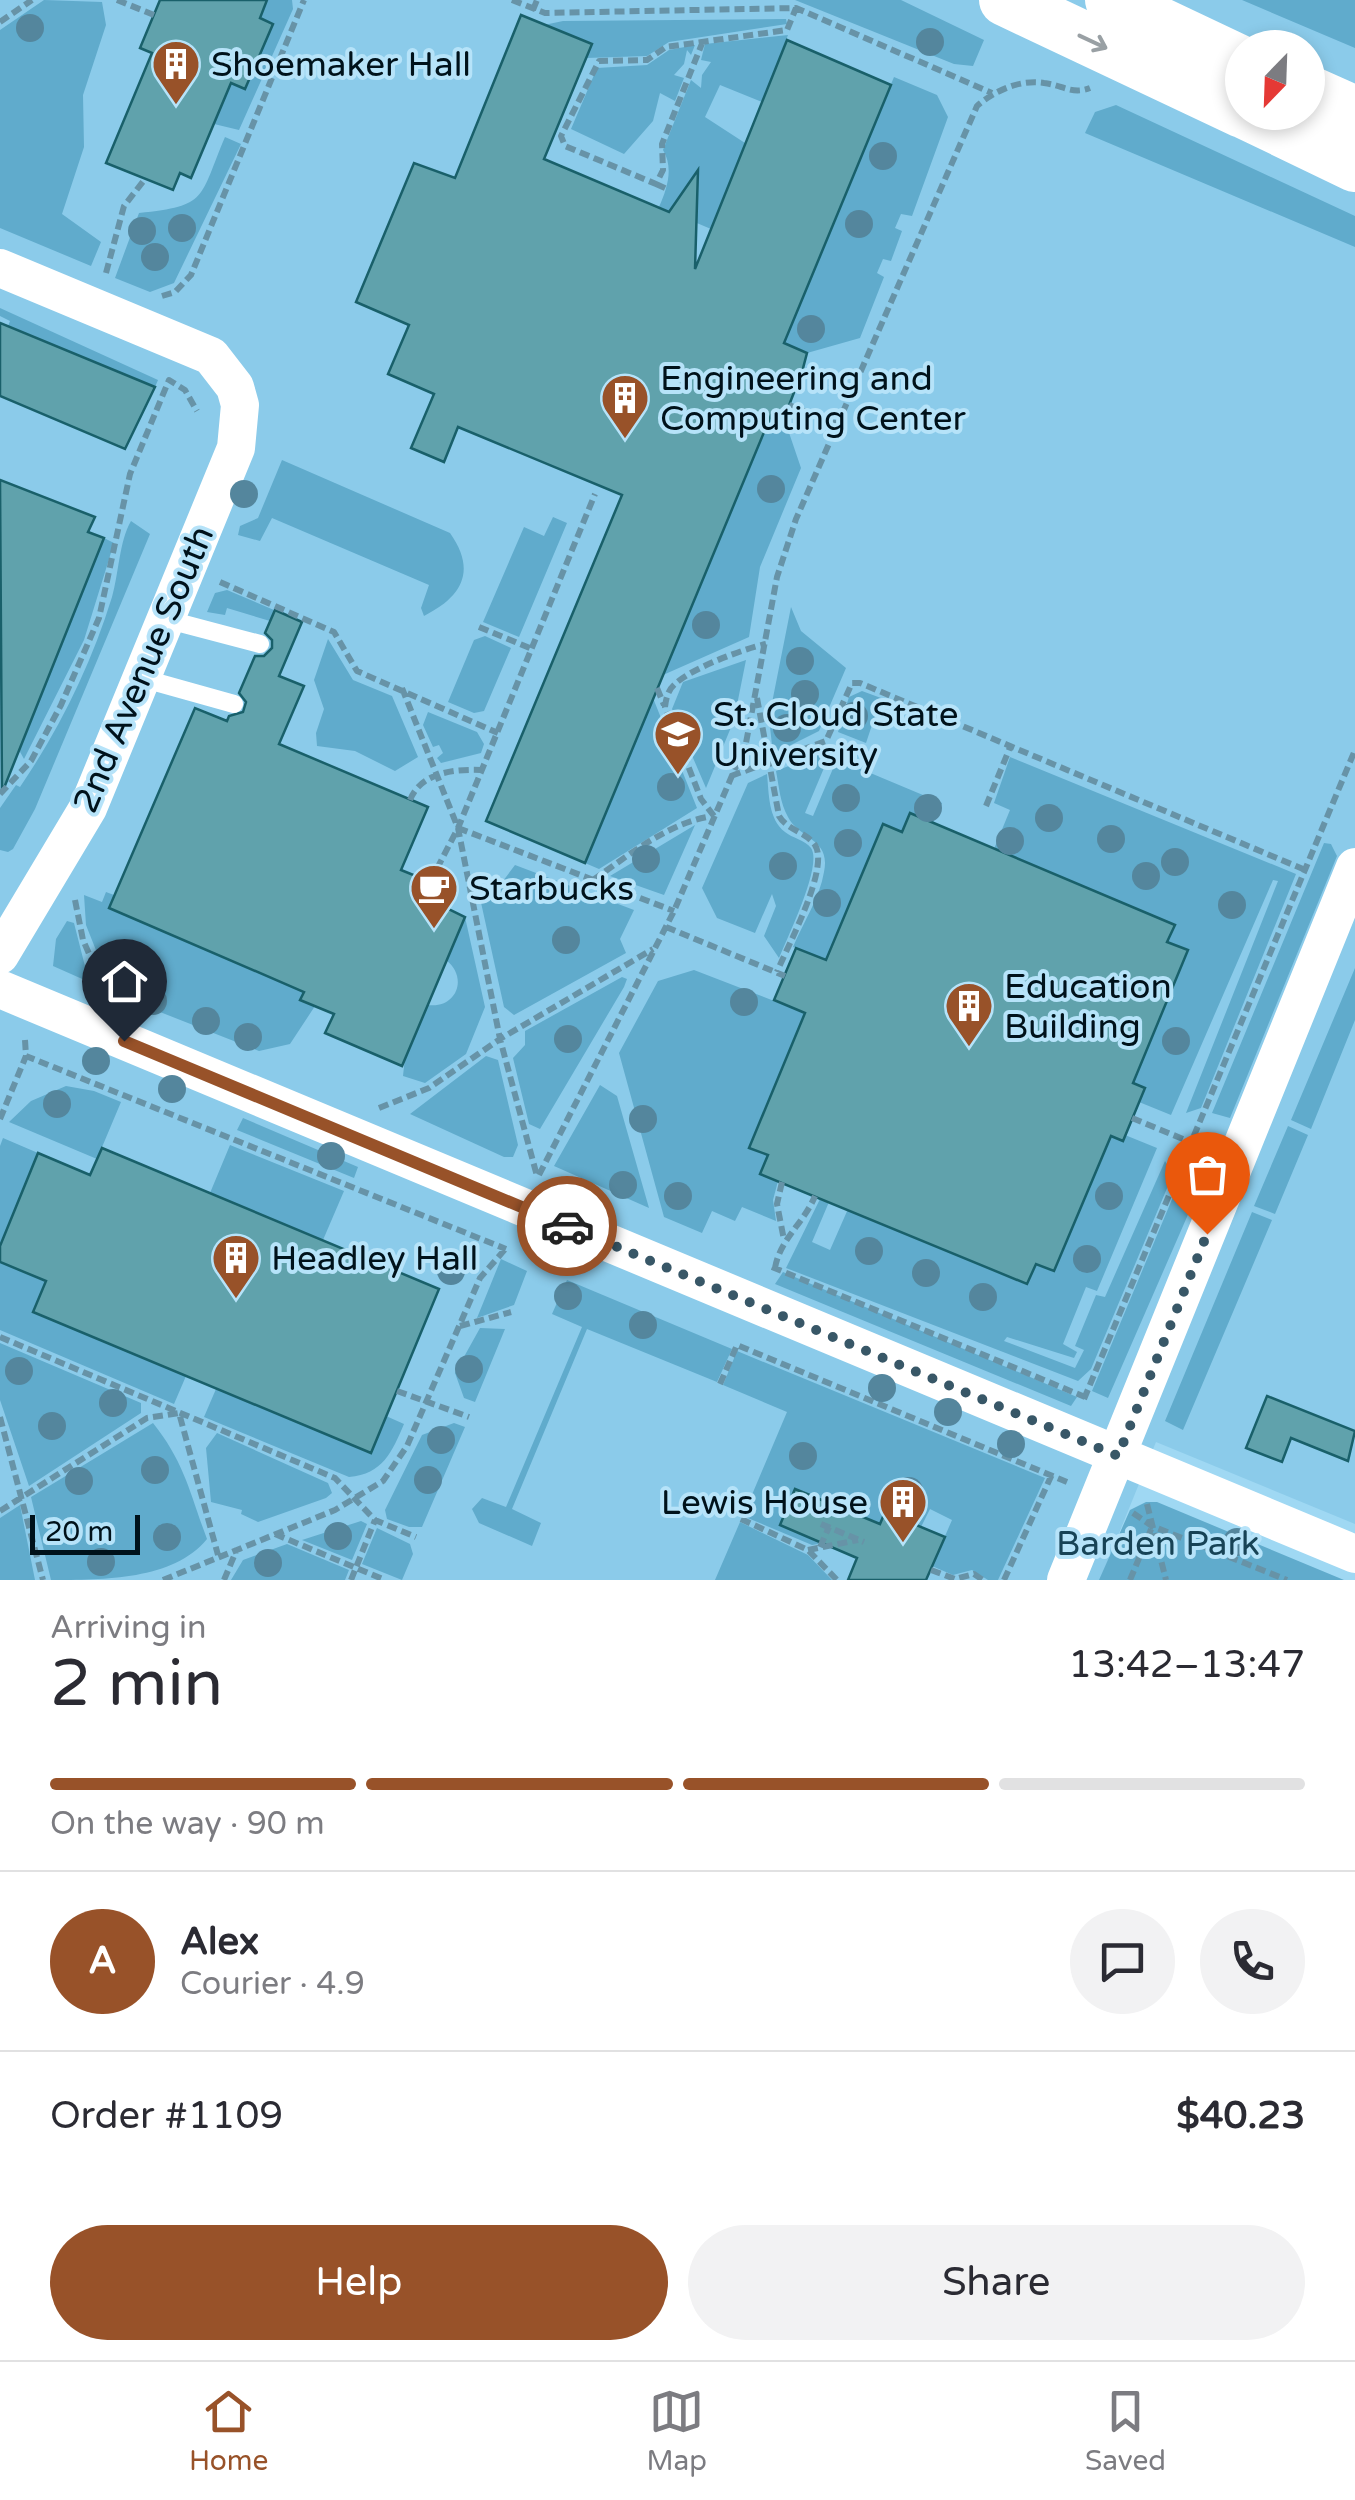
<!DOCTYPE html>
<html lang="en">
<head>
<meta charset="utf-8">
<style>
	body { margin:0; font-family:"Varela Round",sans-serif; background:#f2f2f3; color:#2b2b33; height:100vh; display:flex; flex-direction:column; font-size:38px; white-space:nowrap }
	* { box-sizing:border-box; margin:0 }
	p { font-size:32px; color:#7c7c81 }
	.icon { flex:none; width:55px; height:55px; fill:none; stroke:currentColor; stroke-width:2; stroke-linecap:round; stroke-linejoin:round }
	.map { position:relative; height:1580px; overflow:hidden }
	.side { display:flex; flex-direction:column; background:#fff; flex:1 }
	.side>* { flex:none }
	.needle { width:65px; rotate:203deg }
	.fabs { position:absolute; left:1225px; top:30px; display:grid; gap:20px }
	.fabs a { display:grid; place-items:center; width:100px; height:100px; border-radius:50%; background:#fff; box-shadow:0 5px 15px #0003; font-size:50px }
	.scale { position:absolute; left:30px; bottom:25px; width:110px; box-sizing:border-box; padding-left:10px; border:5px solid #00121b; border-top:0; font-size:28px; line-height:35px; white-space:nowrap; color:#00121b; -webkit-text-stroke:8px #b6e3f9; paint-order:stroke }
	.pin { position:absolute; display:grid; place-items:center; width:85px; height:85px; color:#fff; margin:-102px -42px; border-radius:50% 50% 50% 0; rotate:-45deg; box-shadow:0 0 10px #0007 }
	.pin .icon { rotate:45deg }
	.courier { position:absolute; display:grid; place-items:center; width:100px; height:100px; margin:-50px; border:8px solid #985229; border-radius:50%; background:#fff; color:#222; box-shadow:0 2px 12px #0007 }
	.headline em { font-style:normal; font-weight:600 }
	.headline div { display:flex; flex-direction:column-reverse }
	.headline { display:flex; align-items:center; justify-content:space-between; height:170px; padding:0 50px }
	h1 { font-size:65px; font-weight:600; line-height:75px }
	.bar { display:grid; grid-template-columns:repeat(4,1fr); gap:15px 10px; align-content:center; height:120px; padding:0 50px }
	.bar i { height:12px; border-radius:8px; background:#e1e1e2 }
	.bar .on { background:#985229 }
	.bar p { grid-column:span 4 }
	.line { display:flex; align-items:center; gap:25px; padding:0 50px; border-top:2px solid #e1e1e2 }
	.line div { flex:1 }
	.round { display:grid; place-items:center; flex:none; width:105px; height:105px; border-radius:52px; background:#f2f2f3 }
	.primary-button { display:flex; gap:20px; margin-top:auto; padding:20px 50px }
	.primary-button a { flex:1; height:115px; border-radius:60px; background:#985229; color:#fff; font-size:40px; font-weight:600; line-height:115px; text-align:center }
	.primary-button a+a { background:#f2f2f3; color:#2b2b33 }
	.dock { display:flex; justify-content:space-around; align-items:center; height:140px; border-top:2px solid #e1e1e2; background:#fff; font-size:28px; color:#7c7c81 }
	.dock a { display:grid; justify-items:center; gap:5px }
	.dock .on { color:#985229 }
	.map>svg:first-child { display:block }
	.built { fill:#8bcbea; fill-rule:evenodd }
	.green { fill:#60abcc }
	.building { fill:#60a2ac; stroke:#19606a; stroke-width:2.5 }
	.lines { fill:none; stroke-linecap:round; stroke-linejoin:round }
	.path { stroke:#6793a7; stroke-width:6; stroke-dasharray:10 5; stroke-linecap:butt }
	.lane { stroke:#fff; stroke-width:18 }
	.street { stroke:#fff; stroke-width:38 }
	.secondary { stroke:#fff; stroke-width:52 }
	.tree { fill:#54869d }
	.oneway { stroke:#99a0a4 }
	.done { stroke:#385767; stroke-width:10; stroke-dasharray:0 18 }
	.route { stroke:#985229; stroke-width:12 }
	.labels { text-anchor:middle; stroke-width:8; stroke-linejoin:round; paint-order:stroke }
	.poi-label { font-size:35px; fill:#00121b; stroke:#b6e3f9; text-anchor:start }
	.street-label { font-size:35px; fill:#00121b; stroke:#b6e3f9 }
	.park-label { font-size:35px; fill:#174356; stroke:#b6e3f9 }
</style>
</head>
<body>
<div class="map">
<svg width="1355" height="1580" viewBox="0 0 1355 1580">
	<rect width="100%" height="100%" fill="#9fd8f3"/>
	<!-- built -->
	<path class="built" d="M0,0H1355V1524L1156,1442L1100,1580H0ZM1242,48H1308V112H1242Z"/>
	<!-- green -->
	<path class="green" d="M44,0L102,2L106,25L83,95L84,147L62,214L101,242L91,266L0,228V30Z
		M267,0H292L293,9L239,130L214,124L231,83L246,88L273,25L260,18Z
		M795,0H901L984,40L973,66L954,64Z
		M1242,0H1355V48Z
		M786,19L787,24L669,42L647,56L586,58L592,44L544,25L563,21Z
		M788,35L762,102L720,85L705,117L745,143L711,229L659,207C667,189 674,168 663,150L691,80L701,88L702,75L711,62L701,60L705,44Z
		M695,45L691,55L687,50L684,64L674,75L684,78L675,101L660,93L653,121L624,154L571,129L597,68L647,65L669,50Z
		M894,77L937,95L948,117L912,216L901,214L895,228L902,231L891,261L883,259L877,273L884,277L860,338L807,353L784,343Z
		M1116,105L1355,216V247L1085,133L1095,112Z
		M225,137L241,144L174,283L150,292L115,278L139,213C209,206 199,198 225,137Z
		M0,308L158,380L155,387L34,337L0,346L10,321L0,316Z
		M772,413L784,418L801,468L760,567L749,637L663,675Z
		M282,460L450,533C477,571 462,597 424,616L421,608L429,585L272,518L260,541L238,535L240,526L258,518Z
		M553,517L567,523L519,637L483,622L524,527L544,536Z
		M131,521L150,534L35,809L13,849L8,852L0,850V808L16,785L20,787C60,728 91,665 112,597C119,573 119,542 131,521Z
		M104,538L114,543L84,640L24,759L19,750Z
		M227,590L274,610L270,621L227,608L225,615L207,612L215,593Z
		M791,607L801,631L846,668L819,731L773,754L769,718Z
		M485,636L511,648L484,711L474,713L448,702L474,640Z
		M328,639L353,680L392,696L418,757L395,771L355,751L317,746L316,733L324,709L314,680Z
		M746,660L734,720L706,788L672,709L683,682Z
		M862,691L881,698L866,743L838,732L849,697Z
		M653,698L697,808L599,869L585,863Z
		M428,712L477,732L484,744L481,753L441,763L437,758L443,753L439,745L433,747L423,725Z
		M832,749L805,813L813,816L837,759L942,803L933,823L911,814L902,833L882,825L826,960L793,947C803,923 820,897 824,872C831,838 800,840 788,817C780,803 779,786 776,771Z
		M1010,757L1296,874L1201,1108L1186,1113L1278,881L1273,880L1171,1115L1139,1102L1145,1088L1133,1083L1188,951L1167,942L1174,925L994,849L1010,810L994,803Z
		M767,774C769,793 768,819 785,832C792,838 805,840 811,848C823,865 787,938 779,958L764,936L776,906L772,894L755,933L717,918L702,888L748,783Z
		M695,825L664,895L610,876Z
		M1324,843L1331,844L1337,856L1230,1118L1212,1113Z
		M515,865L634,910L620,939L626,953L514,1015L504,1007L480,898L503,881Z
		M106,892L114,895L109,908L304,992L301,1000L315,1006L290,1044L259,1051L127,999L103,968L86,925L84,895L102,902Z
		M465,917L485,1007L466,1054L425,1083L403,1076L405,1057L428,1005C456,1009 469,978 446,960Z
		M67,921L74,923L89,982L53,966L56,939Z
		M1355,968V1020L1311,1129L1291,1120Z
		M694,970L805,1013L749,1147L768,1155L778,1181L773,1200L776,1221L742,1207L735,1221L712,1211L702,1233L664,1217L619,1053L658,981Z
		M622,977L627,979L624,987L540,1129L529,1124L513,1058L525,1045V1031Z
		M486,1056L498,1060L518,1145L513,1157H504L410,1114Z
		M600,1085L617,1096L649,1208L554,1166Z
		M66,1086L94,1091L121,1102L97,1159L9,1122L31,1101Z
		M243,1118L358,1167L354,1178L237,1130Z
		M1288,1126L1308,1135L1275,1214L1254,1206Z
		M1125,1135L1157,1148L1097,1291L1086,1287L1063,1344L1077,1352L1074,1358L1007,1337L1004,1341L1075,1368L1084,1350L1075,1346L1096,1295L1105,1297L1165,1161L1173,1174L1091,1369L1078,1381L786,1268L820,1199L829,1202L812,1242L830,1250L848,1209L1027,1284L1036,1264L1054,1271L1111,1136L1122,1141Z
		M3,1138L38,1153L0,1246V1146Z
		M230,1145L344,1191L323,1240L210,1193Z
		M1188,1161L1207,1171L1108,1398L1092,1391Z
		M1252,1212L1272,1220L1183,1430L1165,1421Z
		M27,1259L51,1269L33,1312L186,1376L174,1404L0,1330V1262L22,1271Z
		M501,1259L527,1271L514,1305L477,1318Z
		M783,1272L1077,1397L1071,1406L775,1284Z
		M567,1280L732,1349L717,1382L587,1329L512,1509L541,1523L532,1546L479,1523L472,1509L482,1498L506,1507L582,1327L552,1314Z
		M480,1328L505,1329L475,1402L464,1398L455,1373Z
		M0,1343L141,1403V1413L29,1486L0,1400Z
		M737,1351L1045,1478L998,1580H988L972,1570L953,1575L932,1566L952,1520L930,1509L921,1527L885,1512L874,1538L795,1490L780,1525L814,1540L824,1529L818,1544L812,1545L743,1516L787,1412L723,1385Z
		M216,1389L370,1453L386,1416L404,1424C392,1452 383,1474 349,1477L204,1417Z
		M153,1423C185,1463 190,1494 207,1539C174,1580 103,1580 51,1580L31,1497Z
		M454,1423L465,1427L422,1527H409L387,1519L385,1510L422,1435Z
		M217,1433L328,1483L332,1493L326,1498L258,1522L241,1514L242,1510L211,1502L206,1448Z
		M1146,1502H1157L1344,1580H1099L1130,1510Z
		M20,1505L35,1580H0V1518Z
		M361,1521L367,1524L352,1560L302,1540Z
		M740,1522L808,1555L832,1580H715Z
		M377,1528L410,1544L413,1554L402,1580L362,1564Z
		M287,1544L349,1570L345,1580H231L243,1560Z"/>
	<!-- building -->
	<path class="building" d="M160,0H267L260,18L273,24L245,89L231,83L191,178L180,173L173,190L106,163L152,53L140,48Z
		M521,15L592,44L544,159L669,212L698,170L695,269L787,40L891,85L784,343L807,353L802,372L784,418L772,413L585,863L486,821L622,495L458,427L444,462L411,448L434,394L388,374L409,325L356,302L414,163L455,178Z
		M0,323L155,387L125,449L0,396Z
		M0,480L95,517L88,532L104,538L2,793Z
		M275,610L302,622L279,676L304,686L279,744L428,807L401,870L443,887L436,903L465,917L402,1066L325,1033L334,1014L300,1000L304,992L109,908L195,708L227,721L229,716L243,712L246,702L239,693L255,656H264L272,648V640L265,633Z
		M910,813L1175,925L1167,942L1188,950L1133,1083L1145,1088L1123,1141L1111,1136L1054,1271L1036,1264L1027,1284L760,1174L768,1155L749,1148L805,1013L774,1000L796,948L826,960L883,824L902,832Z
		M102,1148L439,1289L371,1453L33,1312L46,1281L0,1262V1246L38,1153L90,1175Z
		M1267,1396L1355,1431L1348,1461L1291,1438L1282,1462L1246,1448Z
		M795,1489L880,1524L885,1512L945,1537L926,1580H848L857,1558L780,1525Z"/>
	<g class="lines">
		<!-- path -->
		<path class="path" d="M117,0L154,15
			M512,0L545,13L796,8L992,93
			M533,10L537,0
			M0,22L32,0
			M703,41L662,144L663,170L656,184L565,146L561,136L599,61L647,60L666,47L787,30L796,8
			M656,184L667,189
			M106,273L124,206L145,179
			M162,296L175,292L191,275L304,0
			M802,372L851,392
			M789,405L837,424
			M220,582L334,632L357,671L498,733
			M479,627L532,649
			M402,688L458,828L500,1039L537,1176
			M657,688L664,705
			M757,698L779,816C787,830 806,832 815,845C830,868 787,947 777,972
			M731,776L826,741L852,683H860L1303,869
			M0,794L31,761L61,705L99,618L130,474L169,380L185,390L197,411
			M410,800C421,772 455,769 481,770
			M986,806L1011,745
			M714,816L701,799L665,707C666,698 668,690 675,684C692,668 743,649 766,644
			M458,828L674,911
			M593,880C629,855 669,822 713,816
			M430,882L458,828L595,494
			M75,900L83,940L106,992
			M666,927L785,976
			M25,1040L26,1056L506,1249
			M379,1108L429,1088L500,1039L653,949
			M1132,1118L1205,1148
			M0,1119L26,1056
			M539,1175L674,911L746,743L777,577L796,519L977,106C994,91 1020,79 1044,83C1062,85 1072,95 1090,88
			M782,1182L777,1204L784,1240
			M772,1267L1085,1397
			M775,1268C780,1239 804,1223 815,1196
			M460,1326L511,1312
			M0,1337L335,1478L375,1520L416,1537
			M720,1384L737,1345L1067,1482
			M397,1391L469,1417
			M1084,1399L1355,750
			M0,1417L43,1580
			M1147,1504L1166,1580
			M0,1511L147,1418L179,1413L218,1555
			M1133,1513L1152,1526L1287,1580
			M741,1519L808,1550L837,1580
			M821,1524L864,1542
			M275,1534L385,1580
			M820,1547L829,1527
			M808,1550L858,1540
			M931,1570L955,1579L974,1574L983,1580
			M163,1580L335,1510L383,1481L407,1446L480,1278L507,1247
			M224,1580L237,1549
			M351,1580L375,1520
			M1004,1580L1053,1472
			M1130,1580L1152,1527"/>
		<!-- lane -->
		<path class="lane" d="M165,619L260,644
			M141,678L234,704"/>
		<!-- street -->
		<path class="street" d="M0,268L211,356L235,387L240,405L236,448L88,808L0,955
			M0,989L1355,1554
			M1066,1580L1355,867"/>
		<!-- secondary -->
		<path class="secondary" d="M1005,0L1242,112
			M1111,0L1242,62
			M1308,91L1355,112
			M1243,112L1355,166"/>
	</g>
	<!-- trees -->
	<g class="tree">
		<circle cx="30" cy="28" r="14"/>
		<circle cx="930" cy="42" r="14"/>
		<circle cx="883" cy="156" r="14"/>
		<circle cx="859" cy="224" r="14"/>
		<circle cx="182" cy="228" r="14"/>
		<circle cx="142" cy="231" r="14"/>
		<circle cx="155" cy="257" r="14"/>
		<circle cx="811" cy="329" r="14"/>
		<circle cx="771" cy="489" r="14"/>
		<circle cx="244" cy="494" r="14"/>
		<circle cx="706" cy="625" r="14"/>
		<circle cx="800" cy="661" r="14"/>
		<circle cx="805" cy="694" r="14"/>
		<circle cx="854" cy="716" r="14"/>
		<circle cx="787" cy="728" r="14"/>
		<circle cx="671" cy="787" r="14"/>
		<circle cx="846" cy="798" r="14"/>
		<circle cx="928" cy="808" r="14"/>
		<circle cx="1049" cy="818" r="14"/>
		<circle cx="1111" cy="839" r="14"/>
		<circle cx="1010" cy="841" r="14"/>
		<circle cx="848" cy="843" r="14"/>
		<circle cx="646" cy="859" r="14"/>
		<circle cx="1175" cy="862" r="14"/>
		<circle cx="783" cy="866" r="14"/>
		<circle cx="1146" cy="876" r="14"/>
		<circle cx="827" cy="903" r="14"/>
		<circle cx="1232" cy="905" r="14"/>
		<circle cx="566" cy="940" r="14"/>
		<circle cx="153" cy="1001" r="14"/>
		<circle cx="744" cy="1002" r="14"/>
		<circle cx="206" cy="1021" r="14"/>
		<circle cx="248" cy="1037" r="14"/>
		<circle cx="568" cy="1039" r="14"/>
		<circle cx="1176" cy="1041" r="14"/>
		<circle cx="96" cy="1061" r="14"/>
		<circle cx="172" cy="1089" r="14"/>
		<circle cx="57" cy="1104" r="14"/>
		<circle cx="643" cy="1119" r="14"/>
		<circle cx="331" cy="1156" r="14"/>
		<circle cx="623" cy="1185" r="14"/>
		<circle cx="678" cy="1196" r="14"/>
		<circle cx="1109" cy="1196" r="14"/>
		<circle cx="869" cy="1251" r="14"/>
		<circle cx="1087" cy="1259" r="14"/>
		<circle cx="451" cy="1271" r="14"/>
		<circle cx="926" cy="1273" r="14"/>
		<circle cx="568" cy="1296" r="14"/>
		<circle cx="983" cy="1297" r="14"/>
		<circle cx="643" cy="1325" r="14"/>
		<circle cx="469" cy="1369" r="14"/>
		<circle cx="19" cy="1371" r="14"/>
		<circle cx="882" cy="1388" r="14"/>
		<circle cx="113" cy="1403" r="14"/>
		<circle cx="948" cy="1412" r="14"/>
		<circle cx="52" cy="1426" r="14"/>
		<circle cx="441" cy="1440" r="14"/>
		<circle cx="1011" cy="1444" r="14"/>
		<circle cx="803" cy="1456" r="14"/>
		<circle cx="155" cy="1470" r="14"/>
		<circle cx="428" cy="1480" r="14"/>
		<circle cx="79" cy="1481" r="14"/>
		<circle cx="909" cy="1491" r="14"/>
		<circle cx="338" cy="1536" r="14"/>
		<circle cx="167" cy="1537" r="14"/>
		<circle cx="1237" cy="1542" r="14"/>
		<circle cx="101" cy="1562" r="14"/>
		<circle cx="268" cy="1563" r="14"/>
	</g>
	<!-- one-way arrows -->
	<defs><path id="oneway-shaft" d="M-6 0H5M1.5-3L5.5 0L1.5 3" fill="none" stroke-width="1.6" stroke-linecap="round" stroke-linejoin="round" transform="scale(2.5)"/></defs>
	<use class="oneway" href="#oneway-shaft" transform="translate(1093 42) rotate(25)"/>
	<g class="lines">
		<!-- done -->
		<path class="done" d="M567,1226L1118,1456L1207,1234"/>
		<!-- route -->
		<path class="route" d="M124,1041L567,1226"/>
	</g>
	<!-- icons -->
	<defs>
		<g id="building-pin" transform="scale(2.5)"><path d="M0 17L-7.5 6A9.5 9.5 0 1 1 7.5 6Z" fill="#985229" stroke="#b6e3f9"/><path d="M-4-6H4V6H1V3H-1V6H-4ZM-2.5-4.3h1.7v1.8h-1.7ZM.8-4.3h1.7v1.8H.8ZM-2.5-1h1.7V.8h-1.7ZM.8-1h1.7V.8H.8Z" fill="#fff"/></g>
		<g id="university-pin" transform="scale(2.5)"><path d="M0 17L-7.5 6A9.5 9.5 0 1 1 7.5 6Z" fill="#985229" stroke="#b6e3f9"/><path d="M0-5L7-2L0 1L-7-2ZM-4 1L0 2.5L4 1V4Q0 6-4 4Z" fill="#fff"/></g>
		<g id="cafe-pin" transform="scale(2.5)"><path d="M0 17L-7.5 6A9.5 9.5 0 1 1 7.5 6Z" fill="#985229" stroke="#b6e3f9"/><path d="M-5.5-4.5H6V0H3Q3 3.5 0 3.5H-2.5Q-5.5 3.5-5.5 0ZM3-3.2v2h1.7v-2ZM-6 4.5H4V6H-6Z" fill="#fff"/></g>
	</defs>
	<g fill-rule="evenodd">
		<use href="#building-pin" x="176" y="64"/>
		<use href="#building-pin" x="625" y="398"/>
		<use href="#university-pin" x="678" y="734"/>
		<use href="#cafe-pin" x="434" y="888"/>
		<use href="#building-pin" x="969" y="1006"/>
		<use href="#building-pin" x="236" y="1258"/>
		<use href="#building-pin" x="903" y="1502"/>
	</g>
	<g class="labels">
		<!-- poi labels -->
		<g class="poi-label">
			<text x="211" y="76">Shoemaker Hall</text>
			<text x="660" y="390">Engineering and<tspan x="660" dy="40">Computing Center</tspan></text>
			<text x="713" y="726">St. Cloud State<tspan x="713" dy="40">University</tspan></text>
			<text x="469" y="900">Starbucks</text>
			<text x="1004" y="998">Education<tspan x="1004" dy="40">Building</tspan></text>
			<text x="271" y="1270">Headley Hall</text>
			<text x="868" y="1514" text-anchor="end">Lewis House</text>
		</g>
		<!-- street labels -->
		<g class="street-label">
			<text transform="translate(143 669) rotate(-67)" y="12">2nd Avenue South</text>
		</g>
		<!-- park labels -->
		<g class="park-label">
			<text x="1158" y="1555">Barden Park</text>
		</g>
	</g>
</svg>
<div class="fabs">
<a><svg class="needle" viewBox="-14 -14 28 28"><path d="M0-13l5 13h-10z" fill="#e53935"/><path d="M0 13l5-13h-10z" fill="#7c7c81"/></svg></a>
</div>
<div class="scale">20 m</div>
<div class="pin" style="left:1207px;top:1234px;background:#ea580c"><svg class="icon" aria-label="bag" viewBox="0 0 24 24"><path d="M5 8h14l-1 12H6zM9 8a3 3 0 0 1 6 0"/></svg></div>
<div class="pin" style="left:124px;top:1041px;background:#1f2937"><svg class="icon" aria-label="home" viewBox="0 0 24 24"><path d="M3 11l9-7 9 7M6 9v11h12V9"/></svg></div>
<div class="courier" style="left:567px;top:1226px"><svg class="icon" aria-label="car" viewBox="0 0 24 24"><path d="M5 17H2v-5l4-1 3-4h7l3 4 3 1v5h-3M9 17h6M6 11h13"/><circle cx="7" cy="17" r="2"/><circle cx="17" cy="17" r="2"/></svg></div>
</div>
<section class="side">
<div class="headline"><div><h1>2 min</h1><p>Arriving in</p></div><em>13:42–13:47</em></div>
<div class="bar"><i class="on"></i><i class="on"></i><i class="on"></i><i></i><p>On the way · 90 m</p></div>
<div class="line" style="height:180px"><b class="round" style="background:#985229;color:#fff">A</b><div><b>Alex</b><p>Courier · 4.9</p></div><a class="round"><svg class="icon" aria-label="chat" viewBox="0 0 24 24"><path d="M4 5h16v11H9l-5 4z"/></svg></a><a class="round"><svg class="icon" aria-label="phone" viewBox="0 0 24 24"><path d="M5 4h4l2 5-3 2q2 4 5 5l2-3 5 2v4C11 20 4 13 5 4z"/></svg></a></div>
<div class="line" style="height:130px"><div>Order #1109</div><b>$40.23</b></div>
<div class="primary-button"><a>Help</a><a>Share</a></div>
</section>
<nav class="dock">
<a class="on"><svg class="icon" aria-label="home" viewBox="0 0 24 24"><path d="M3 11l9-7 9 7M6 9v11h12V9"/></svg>Home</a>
<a><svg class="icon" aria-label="map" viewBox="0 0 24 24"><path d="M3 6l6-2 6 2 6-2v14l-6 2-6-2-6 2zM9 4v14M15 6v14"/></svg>Map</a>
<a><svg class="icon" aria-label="saved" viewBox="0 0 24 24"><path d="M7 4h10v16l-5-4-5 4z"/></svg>Saved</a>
</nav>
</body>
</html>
